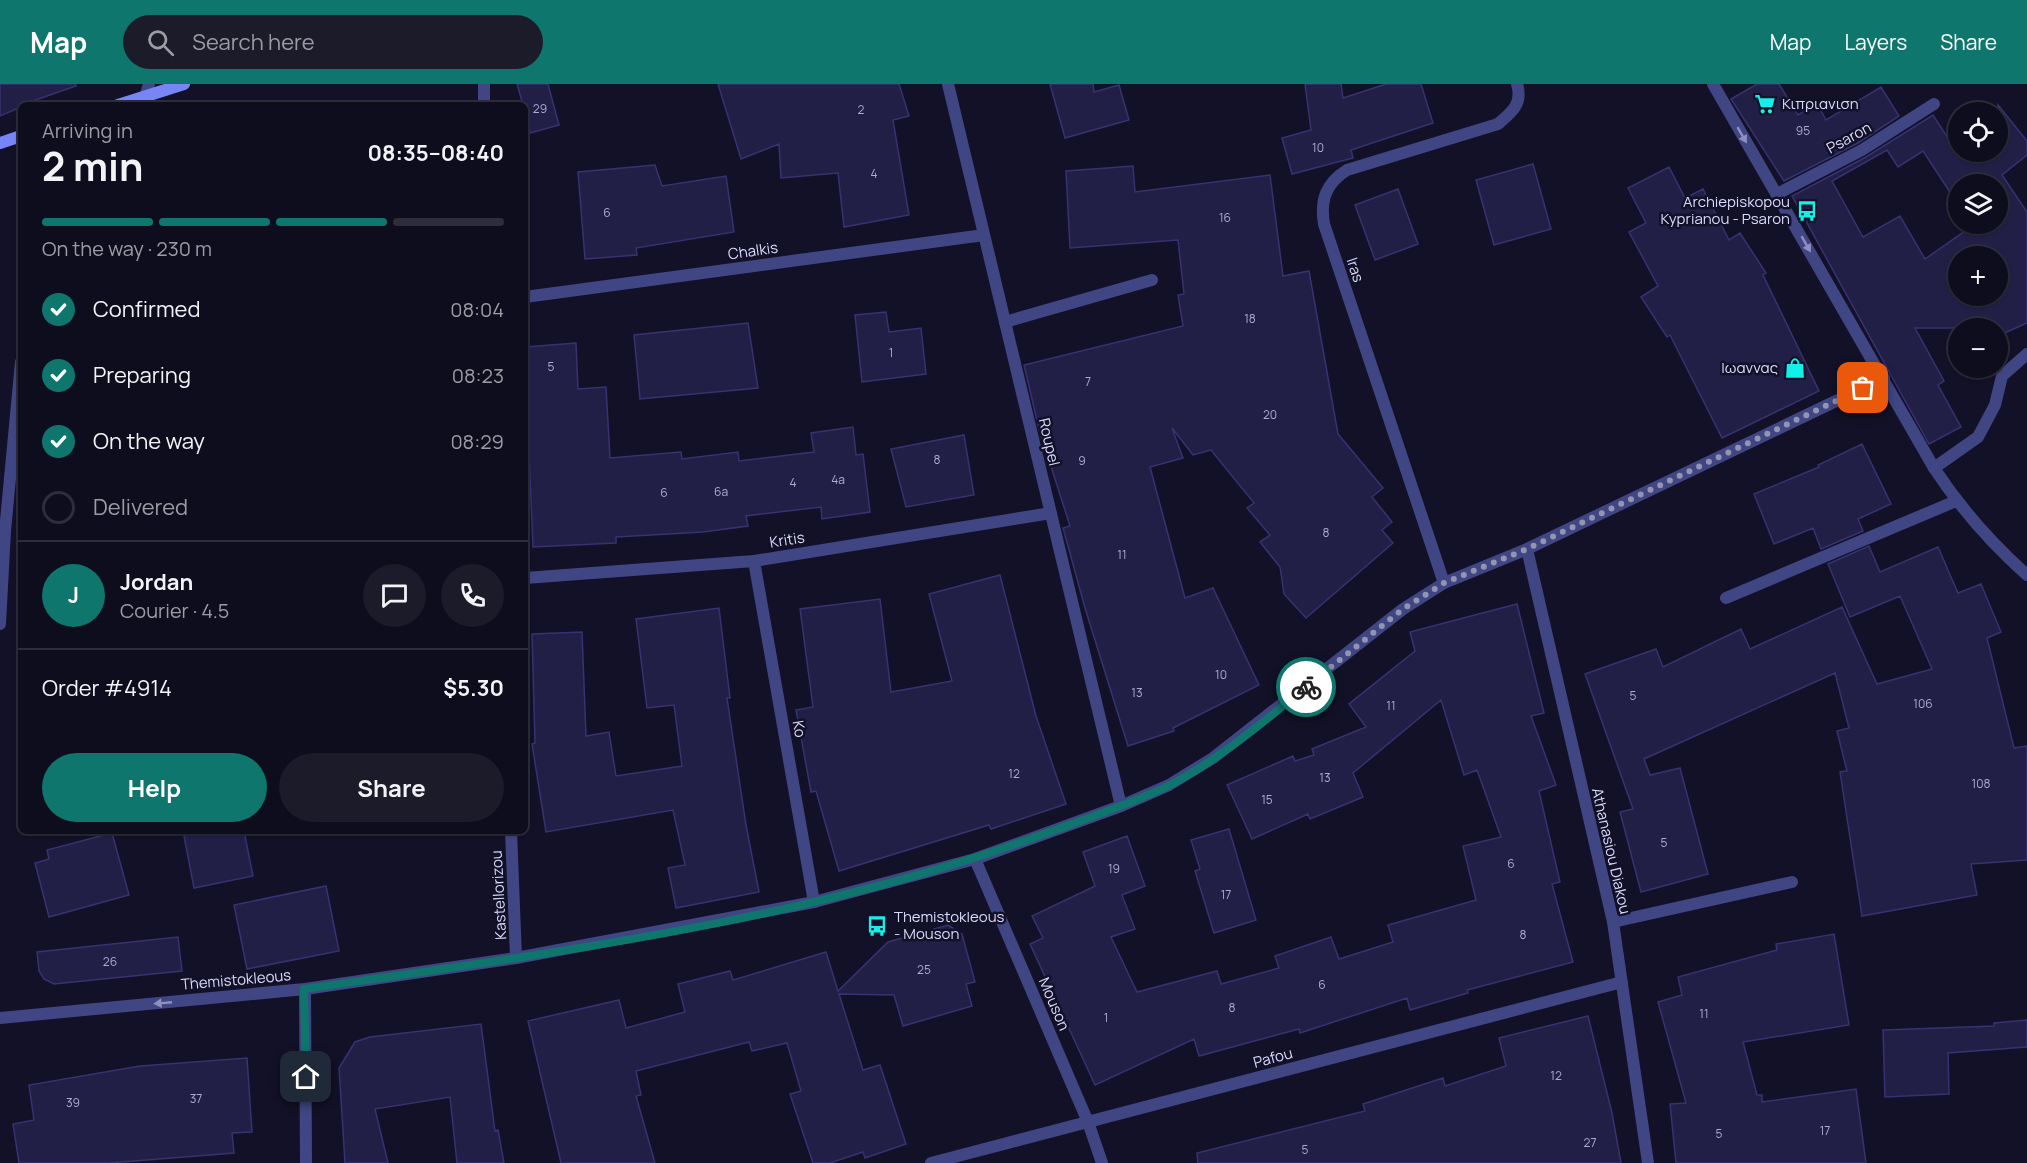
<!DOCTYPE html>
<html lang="en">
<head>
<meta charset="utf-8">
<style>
	body { margin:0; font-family:Manrope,sans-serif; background:#1c1b2a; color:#f1f3f6; height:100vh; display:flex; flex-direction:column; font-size:22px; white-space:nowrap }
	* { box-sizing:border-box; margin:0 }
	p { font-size:20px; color:#9b9ca4 }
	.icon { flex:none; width:33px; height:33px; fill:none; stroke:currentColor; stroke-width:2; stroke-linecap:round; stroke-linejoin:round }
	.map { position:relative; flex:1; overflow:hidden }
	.drawer { position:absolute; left:18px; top:18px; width:510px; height:732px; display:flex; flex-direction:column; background:#0e0d1d; border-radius:9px; box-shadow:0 2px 4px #0004,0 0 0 2px #2e2d3b }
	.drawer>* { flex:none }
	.fabs { position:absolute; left:1948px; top:18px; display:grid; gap:12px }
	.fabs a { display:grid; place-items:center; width:60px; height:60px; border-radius:50%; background:#0e0d1d; box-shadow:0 2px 4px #0004,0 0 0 2px #2e2d3b; font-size:30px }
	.pin { position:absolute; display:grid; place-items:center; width:51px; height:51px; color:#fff; margin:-26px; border-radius:12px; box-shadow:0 3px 9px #0006 }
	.courier { position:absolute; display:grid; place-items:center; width:60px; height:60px; margin:-30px; border:4px solid #0f766e; border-radius:50%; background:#fff; color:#222; box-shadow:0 2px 8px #0007 }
	.head em { font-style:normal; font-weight:700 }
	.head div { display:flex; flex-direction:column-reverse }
	.head { display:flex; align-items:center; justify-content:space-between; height:102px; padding:0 24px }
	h1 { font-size:39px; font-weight:700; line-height:45px }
	.bar { display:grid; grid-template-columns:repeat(4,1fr); gap:9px 6px; align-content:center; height:72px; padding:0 24px }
	.bar i { height:8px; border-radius:4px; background:#2e2d3b }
	.bar .on { background:#0f766e }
	.bar p { grid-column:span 4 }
	.line { display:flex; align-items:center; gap:15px; padding:0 24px; border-top:2px solid #2e2d3b }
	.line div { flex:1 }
	.round { display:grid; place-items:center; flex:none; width:63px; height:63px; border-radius:32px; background:#1c1b2a }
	ol { padding:0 24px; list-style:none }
	li { display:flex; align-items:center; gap:18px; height:66px }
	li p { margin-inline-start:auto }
	li .icon { padding:6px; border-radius:50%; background:#0f766e; color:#fff; stroke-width:4 }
	li:last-child { color:#9b9ca4 }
	li i { width:33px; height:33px; border:3px solid #2e2d3b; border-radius:50% }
	.primary-button { display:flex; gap:12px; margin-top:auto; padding:12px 24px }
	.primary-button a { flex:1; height:69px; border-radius:36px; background:#0f766e; color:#fff; font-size:24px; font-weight:700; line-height:69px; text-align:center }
	.primary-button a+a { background:#1c1b2a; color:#f1f3f6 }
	header { display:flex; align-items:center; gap:36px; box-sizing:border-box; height:84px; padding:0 30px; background:#0f766e; color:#fff }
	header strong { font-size:28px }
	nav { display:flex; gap:33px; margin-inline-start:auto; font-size:21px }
	.search { width:420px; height:54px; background:#1c1b2a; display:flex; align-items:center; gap:15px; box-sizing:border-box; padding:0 21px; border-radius:33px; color:#9b9ca4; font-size:22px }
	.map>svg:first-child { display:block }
	.building { fill:#221f47; stroke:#373271; stroke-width:1.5; fill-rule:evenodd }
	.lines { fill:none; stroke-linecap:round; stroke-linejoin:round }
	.service { stroke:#404683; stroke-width:12 }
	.minor { stroke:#404683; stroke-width:12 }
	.tertiary { stroke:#404683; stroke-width:12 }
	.secondary { stroke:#7785f6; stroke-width:12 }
	.oneway { fill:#8d90c0 }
	.done { stroke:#9494b2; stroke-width:6; stroke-dasharray:0 10.8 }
	.route { stroke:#0f766e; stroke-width:8 }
	.labels { text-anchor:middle; stroke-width:5; stroke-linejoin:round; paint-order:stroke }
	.number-label { font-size:12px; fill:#acabd0 }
	.poi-label { font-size:15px; fill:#dadafd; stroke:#121127; text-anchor:start }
	.street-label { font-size:15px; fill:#dadafd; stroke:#121127 }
</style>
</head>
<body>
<header>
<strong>Map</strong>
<div class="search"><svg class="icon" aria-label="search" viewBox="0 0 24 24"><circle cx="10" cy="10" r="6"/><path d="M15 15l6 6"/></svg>Search here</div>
<nav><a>Map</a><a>Layers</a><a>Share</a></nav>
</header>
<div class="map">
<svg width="2027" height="1079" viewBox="0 0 2027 1079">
	<rect width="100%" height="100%" fill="#121127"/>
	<!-- building -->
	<path class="building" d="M0,0H76V2L21,21V23L0,32Z
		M517,0H548L559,41L530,49L525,21H523Z
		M718,0H899L909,32L893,36L909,131L844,143L838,89L781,94L779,60L741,75Z
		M1050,0H1093L1094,8L1119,1L1129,36L1065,54Z
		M1305,0H1341L1343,14L1386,0H1421L1433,39L1351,66L1353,74L1292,90L1282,54L1311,46Z
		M1757,0H1779L1798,31L1817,19L1826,36L1881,3L1899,32L1858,59L1784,97L1731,15Z
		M1998,21L2027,57V71L2002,91L2027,128V239L1998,252V244H1915L1944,297L1938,301L1961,343L1929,360L1792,112L1866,73L1933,31L1957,68H1998ZM1887,66L1898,83L1923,67L1959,122V100H1998V140H1971L1972,142L1925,175L1900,132L1863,153L1832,97ZM1959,172H1998V212H1959Z
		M1533,80L1551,145L1494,161L1476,96Z
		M655,81L662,102L726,92L734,148L636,164L637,171L585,175L578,88Z
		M1133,82L1135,108L1270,91L1283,192L1309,187L1338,350L1383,404L1372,413L1392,438L1382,446L1393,459L1306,534L1284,510L1280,483L1260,458L1270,451L1247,424L1254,419L1211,366L1193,371L1172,344L1183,374L1150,383L1185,514L1213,504L1259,601L1173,644L1174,647L1128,662L1085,524L1063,444L1070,442L1039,345L1024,281L1183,242L1178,211L1184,210L1178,156L1070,164L1066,87Z
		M1669,83L1685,114L1703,105L1729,156L1740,149L1766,189L1763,191L1819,307L1722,354L1670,251L1667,253L1641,213L1658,202L1629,148L1646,139L1628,104Z
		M1398,105L1418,160L1375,176L1355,121Z
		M886,228L889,248L921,244L926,290L862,298L855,231Z
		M748,239L758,304L640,315L634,251Z
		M576,259L578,305L606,303L610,374L681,368L682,375L738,368L739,377L814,368L811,349L853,343L856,371L863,370L870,428L822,435L821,423L746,432L748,442L703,448L616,453V459L533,463L528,344H525V263Z
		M964,351L974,411L906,423L891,365Z
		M1862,360L1891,420L1858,435L1863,447L1821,465L1813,444L1774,460L1754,410L1819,383L1818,381Z
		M1869,462L1880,488L1938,463L1958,509L1981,500L2001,548L1987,554L2014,664L2027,662V776L1971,780L1977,811L1862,832L1840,688L1847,687L1837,647L1849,644L1835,589L1644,675L1650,691L1680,684L1708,790L1641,808L1620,728L1633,725L1585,590L1656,565L1663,583L1741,545L1750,565L1842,523L1877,600L1932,585L1900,512L1850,533L1828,480Z
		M1000,491L1036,632L1066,720L991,745L989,741L839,787L816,707L811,708L796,626L813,623L800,525L880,515L891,608L952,597L929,510Z
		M1517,520L1544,629L1531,632L1556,701L1539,707L1560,798L1552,800L1573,878L1467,906L1468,909L1410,926L1407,914L1300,949L1299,945L1199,972L1194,955L1095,1001L1030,860L1043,854L1032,832L1095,802L1083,768L1127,752L1145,802L1122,811L1135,845L1111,853L1137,908L1217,887L1221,900L1279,884L1275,872L1331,853L1339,875L1393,858L1388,841L1476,816L1463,762L1501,753L1477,686L1464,691L1441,616L1353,689L1363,713L1310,735L1308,730L1252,755L1227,701L1293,672L1295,677L1314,671L1312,665L1366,643L1349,620L1415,567L1410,548Z
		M719,524L730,614H727L746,741L759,808L676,824L668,784L685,781L673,726L546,748L532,660L535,659L532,550L582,548L586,652L609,648L616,692L682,682L674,621L647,624L636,535Z
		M1229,745L1256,836L1214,849L1195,787L1200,785L1191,756Z
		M210,747H244L253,792L194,804L184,752Z
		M112,749L129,811L49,833L35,779L49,775L47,766Z
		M326,802L339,867L247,885L234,821Z
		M948,841L962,850L975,898L966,900L972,922L903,942L894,911L839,910L863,986L880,981L906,1060L865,1074L863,1068L830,1079H813L790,1010L801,1007L787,959L752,967L749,958L636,987L641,1011L636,1012L655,1079H561L528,937L619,916L626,944L685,928L678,900L730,887L733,896L826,868L838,907L888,858Z
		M1834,850L1849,941L1743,958L1757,1011H1762V1018L1856,1005L1866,1079H1676L1670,1020L1686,1019L1658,918L1682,911L1678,893L1777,866L1776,860Z
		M178,853L182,887L54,900L44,895L39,887L37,868Z
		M1588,932L1612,1029L1621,1079H1198L1197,1069L1365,1027L1363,1020L1443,994L1445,1002L1506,982L1499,954Z
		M2027,936V963L1948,969L1949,1010L1885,1013L1883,946L1994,942V939Z
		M481,940L495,1047L498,1046L504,1079H457L450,1013L375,1025L388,1079H345L339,984L355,958L370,953Z
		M247,974L252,1048L232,1049L234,1069L109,1079H19L13,1040L34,1036L29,1001L140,982Z"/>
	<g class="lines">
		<!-- service -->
		<path class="service" d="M1005,238L1152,196
			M1613,838L1792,798"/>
		<!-- minor -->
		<path class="minor" d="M484,0V21
			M948,0L1121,722
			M145,13L149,0
			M1777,110L1862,66L1934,20
			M525,213L984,151
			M1934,384L1978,353L1995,321L2002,292L2027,270
			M1527,465L1613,838L1648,1079
			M754,477L814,818
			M525,494L754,477L1051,429
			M1444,499L1324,140C1320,116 1326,99 1347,86L1498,40C1512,28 1523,20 1517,0
			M1726,514L1956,417
			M511,747L516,874
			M975,775L1088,1038L1102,1079
			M305,905L306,1079
			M931,1079L1622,898"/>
		<!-- tertiary -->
		<path class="tertiary" d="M1713,0L1934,384C1961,425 1991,459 2027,491
			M0,540L5,447L21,278
			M0,934L305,905L516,874L814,818L975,775L1121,722L1169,701L1213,674L1403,525L1444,499L1527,465L1884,294"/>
		<!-- secondary -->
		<path class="secondary" d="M118,21L184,0
			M0,59L21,52"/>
	</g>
	<!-- one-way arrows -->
	<defs><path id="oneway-solid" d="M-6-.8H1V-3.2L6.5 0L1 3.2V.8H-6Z" transform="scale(1.5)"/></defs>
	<g class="oneway">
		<use href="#oneway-solid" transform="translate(1742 51) rotate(60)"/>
		<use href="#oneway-solid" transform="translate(1806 160) rotate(60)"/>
		<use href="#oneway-solid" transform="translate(163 919) rotate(175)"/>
	</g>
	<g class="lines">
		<!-- done -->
		<path class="done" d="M1306,603L1403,525L1444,499L1527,465L1863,304"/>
		<!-- route -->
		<path class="route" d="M306,993L304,905C553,869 807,837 1044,750C1085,735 1128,721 1168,702C1217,677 1264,638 1306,603"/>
	</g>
	<!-- icons -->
	<defs>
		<g id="supermarket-bare" transform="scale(1.62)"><path d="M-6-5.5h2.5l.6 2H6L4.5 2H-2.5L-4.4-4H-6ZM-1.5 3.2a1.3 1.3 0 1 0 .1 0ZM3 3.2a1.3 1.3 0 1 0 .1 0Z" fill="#13efe9" stroke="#121127" stroke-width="2.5" paint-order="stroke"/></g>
		<g id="bus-bare" transform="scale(1.62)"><path d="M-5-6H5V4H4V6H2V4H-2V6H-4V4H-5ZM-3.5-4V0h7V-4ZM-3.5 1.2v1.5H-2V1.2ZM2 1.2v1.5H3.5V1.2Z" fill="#13efe9" stroke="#121127" stroke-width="2.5" paint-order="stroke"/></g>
		<g id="shop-bare" transform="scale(1.62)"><path d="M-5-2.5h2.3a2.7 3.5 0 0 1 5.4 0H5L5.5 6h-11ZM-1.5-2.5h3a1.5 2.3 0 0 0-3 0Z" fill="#13efe9" stroke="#121127" stroke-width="2.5" paint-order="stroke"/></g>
	</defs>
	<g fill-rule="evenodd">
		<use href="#supermarket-bare" x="1765" y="20"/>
		<use href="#bus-bare" x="1807" y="127"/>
		<use href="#shop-bare" x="1795" y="284"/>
		<use href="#bus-bare" x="877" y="842"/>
	</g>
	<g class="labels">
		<!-- number labels -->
		<g class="number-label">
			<text x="540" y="29">29</text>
			<text x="861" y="30">2</text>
			<text x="1803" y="51">95</text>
			<text x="1318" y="68">10</text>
			<text x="874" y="94">4</text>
			<text x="607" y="133">6</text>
			<text x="1225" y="138">16</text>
			<text x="1250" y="239">18</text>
			<text x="891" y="273">1</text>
			<text x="551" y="287">5</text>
			<text x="1088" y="302">7</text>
			<text x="1270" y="335">20</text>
			<text x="937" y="380">8</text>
			<text x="1082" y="381">9</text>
			<text x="838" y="400">4a</text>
			<text x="793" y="403">4</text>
			<text x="721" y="412">6a</text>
			<text x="664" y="413">6</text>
			<text x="1326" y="453">8</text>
			<text x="1122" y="475">11</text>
			<text x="1221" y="595">10</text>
			<text x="1137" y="613">13</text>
			<text x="1633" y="616">5</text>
			<text x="1923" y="624">106</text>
			<text x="1391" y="626">11</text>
			<text x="1014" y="694">12</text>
			<text x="1325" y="698">13</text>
			<text x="1981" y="704">108</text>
			<text x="1267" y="720">15</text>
			<text x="1664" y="763">5</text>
			<text x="1511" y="784">6</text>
			<text x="1114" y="789">19</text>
			<text x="1226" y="815">17</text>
			<text x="1523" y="855">8</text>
			<text x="110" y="882">26</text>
			<text x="924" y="890">25</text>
			<text x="1322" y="905">6</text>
			<text x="1232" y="928">8</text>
			<text x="1704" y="934">11</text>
			<text x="1106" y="938">1</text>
			<text x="1556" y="996">12</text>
			<text x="196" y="1019">37</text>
			<text x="73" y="1023">39</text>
			<text x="1825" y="1051">17</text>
			<text x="1719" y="1054">5</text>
			<text x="1590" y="1063">27</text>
			<text x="1305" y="1070">5</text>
		</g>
		<!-- poi labels -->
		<g class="poi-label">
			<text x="1782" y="25">Κιπριανιση</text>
			<text x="1790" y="123" text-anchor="end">Archiepiskopou<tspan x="1790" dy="17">Kyprianou - Psaron</tspan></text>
			<text x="1778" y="289" text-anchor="end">Ιωαννας</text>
			<text x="894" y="838">Themistokleous<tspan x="894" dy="17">- Mouson</tspan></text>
		</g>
		<!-- street labels -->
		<g class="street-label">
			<text transform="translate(1849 54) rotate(-29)" y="5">Psaron</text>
			<text transform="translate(753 167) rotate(-8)" y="5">Chalkis</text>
			<text transform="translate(1355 186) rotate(72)" y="5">Iras</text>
			<text transform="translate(1049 358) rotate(77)" y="5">Roupel</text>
			<text transform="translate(787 456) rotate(-9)" y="5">Kritis</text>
			<text transform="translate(799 645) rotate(80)" y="5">Ko</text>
			<text transform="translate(1611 767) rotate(77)" y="5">Athanasiou Diakou</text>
			<text transform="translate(499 811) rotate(-93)" y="5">Kastellorizou</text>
			<text transform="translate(236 896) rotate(-5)" y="5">Themistokleous</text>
			<text transform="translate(1054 920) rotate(67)" y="5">Mouson</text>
			<text transform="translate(1273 974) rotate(-15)" y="5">Pafou</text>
		</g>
	</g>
</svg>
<div class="fabs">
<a><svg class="icon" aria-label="locate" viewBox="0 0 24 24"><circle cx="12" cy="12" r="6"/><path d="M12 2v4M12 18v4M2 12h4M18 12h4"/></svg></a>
<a><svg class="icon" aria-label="layers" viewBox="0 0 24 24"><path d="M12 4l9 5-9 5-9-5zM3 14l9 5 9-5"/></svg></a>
<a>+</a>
<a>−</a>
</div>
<div class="pin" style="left:1863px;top:304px;background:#ea580c"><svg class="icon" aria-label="bag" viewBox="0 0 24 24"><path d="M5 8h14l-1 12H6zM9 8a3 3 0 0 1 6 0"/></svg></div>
<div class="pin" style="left:306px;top:993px;background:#1f2937"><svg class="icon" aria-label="home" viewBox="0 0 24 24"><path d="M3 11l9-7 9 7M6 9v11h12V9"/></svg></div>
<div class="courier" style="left:1306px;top:603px"><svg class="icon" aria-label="bike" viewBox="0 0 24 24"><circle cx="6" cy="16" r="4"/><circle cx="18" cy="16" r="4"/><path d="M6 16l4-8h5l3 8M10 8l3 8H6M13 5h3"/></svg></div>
<section class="drawer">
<div class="head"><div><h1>2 min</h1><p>Arriving in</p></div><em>08:35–08:40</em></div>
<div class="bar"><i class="on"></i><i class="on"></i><i class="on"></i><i></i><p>On the way · 230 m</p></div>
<ol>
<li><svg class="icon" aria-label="check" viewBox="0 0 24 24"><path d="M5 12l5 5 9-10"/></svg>Confirmed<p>08:04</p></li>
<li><svg class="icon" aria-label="check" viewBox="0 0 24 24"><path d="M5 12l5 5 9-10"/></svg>Preparing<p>08:23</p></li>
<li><svg class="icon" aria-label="check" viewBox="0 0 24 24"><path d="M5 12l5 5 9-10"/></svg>On the way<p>08:29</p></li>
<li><i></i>Delivered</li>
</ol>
<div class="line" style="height:108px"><b class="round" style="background:#0f766e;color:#fff">J</b><div><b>Jordan</b><p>Courier · 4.5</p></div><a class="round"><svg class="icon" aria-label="chat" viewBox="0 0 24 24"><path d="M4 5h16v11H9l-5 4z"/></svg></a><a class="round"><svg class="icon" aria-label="phone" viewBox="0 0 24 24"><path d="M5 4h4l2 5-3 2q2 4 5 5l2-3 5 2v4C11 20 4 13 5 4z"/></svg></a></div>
<div class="line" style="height:78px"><div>Order #4914</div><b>$5.30</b></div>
<div class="primary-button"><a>Help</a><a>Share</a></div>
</section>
</div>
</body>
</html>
